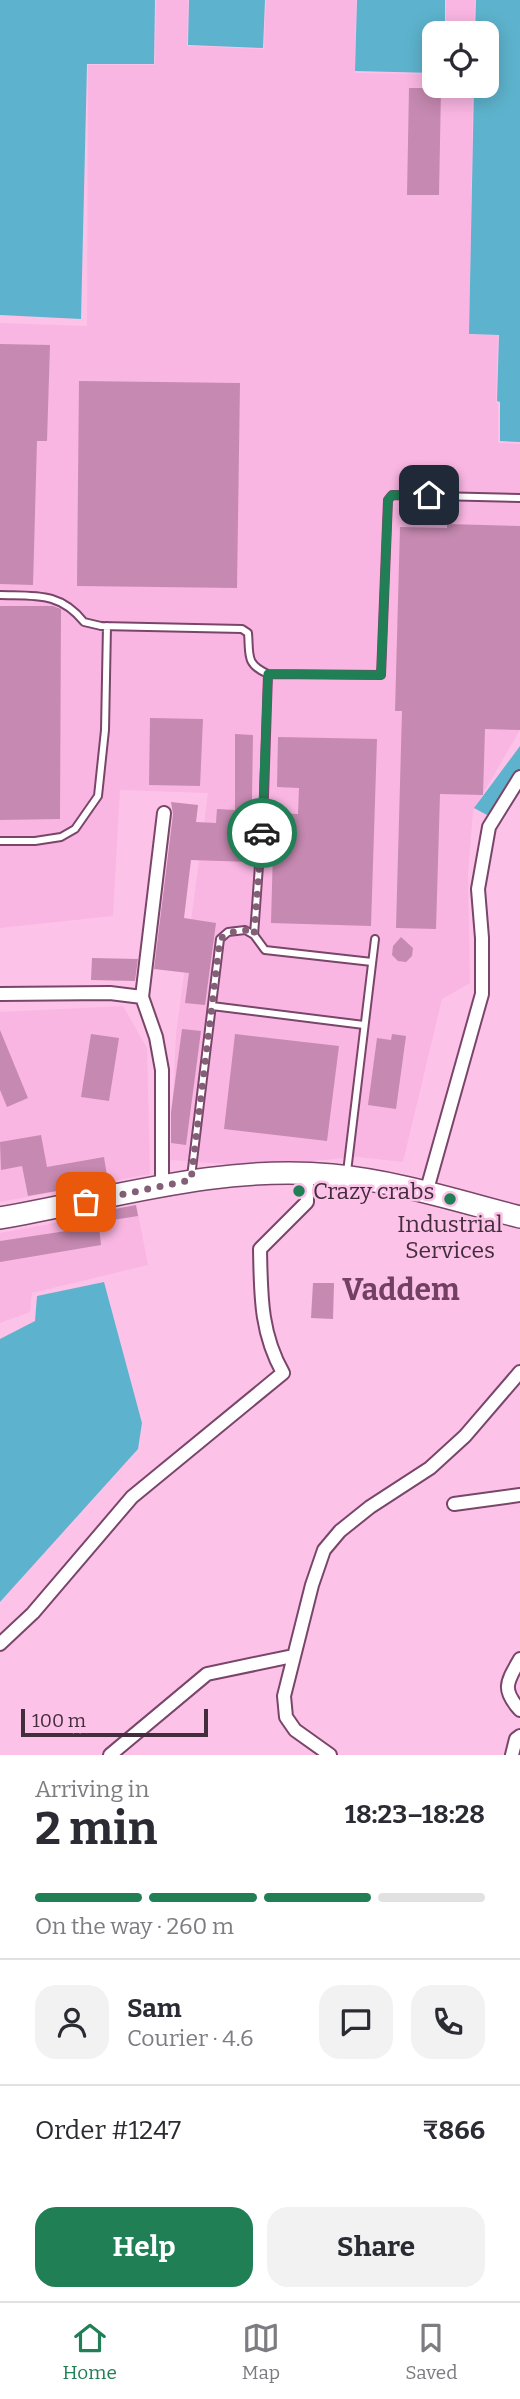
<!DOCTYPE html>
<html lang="en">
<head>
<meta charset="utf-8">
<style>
	body { margin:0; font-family:Bitter,serif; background:#f2f2f3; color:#2b2b33; height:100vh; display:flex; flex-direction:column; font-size:26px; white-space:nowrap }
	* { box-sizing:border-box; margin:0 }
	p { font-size:23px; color:#7c7c81 }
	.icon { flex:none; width:38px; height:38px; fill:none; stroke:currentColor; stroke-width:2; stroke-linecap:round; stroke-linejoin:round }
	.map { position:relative; height:1755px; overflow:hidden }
	.panel { display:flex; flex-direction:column; background:#fff; flex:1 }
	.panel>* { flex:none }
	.buttons { position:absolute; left:422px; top:21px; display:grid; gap:14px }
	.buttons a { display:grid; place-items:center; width:77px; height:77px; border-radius:14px; background:#fff; box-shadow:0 4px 18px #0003; font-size:35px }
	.scale { position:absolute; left:21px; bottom:18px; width:187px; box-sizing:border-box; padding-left:7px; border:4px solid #432c3b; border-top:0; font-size:19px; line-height:24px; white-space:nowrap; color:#432c3b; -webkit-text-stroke:5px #fdc2e8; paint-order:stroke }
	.pin { position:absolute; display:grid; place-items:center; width:60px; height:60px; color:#fff; margin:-30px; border-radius:14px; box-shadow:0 4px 10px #0006 }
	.courier { position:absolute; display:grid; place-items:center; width:70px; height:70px; margin:-35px; border:5px solid #217f56; border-radius:50%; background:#fff; color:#222; box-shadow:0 2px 9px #0007 }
	.head em { font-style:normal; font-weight:700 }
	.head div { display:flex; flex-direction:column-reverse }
	.head { display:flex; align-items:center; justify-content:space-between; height:119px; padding:0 35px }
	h1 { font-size:46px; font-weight:700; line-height:52px }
	.bar { display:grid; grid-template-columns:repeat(4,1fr); gap:10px 7px; align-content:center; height:84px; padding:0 35px }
	.bar i { height:9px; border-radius:5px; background:#e1e1e2 }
	.bar .selected { background:#217f56 }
	.bar p { grid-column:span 4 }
	.line { display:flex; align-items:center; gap:18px; padding:0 35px; border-top:2px solid #e1e1e2 }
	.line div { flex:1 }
	.round { display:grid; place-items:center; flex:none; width:74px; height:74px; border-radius:21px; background:#f2f2f3 }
	.button { display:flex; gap:14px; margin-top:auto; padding:14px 35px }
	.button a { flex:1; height:80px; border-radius:21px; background:#217f56; color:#fff; font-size:28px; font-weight:700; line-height:80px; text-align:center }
	.button a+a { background:#f2f2f3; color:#2b2b33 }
	.tabs { display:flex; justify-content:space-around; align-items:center; height:98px; border-top:2px solid #e1e1e2; background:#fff; font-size:19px; color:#7c7c81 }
	.tabs a { display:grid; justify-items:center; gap:4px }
	.tabs .selected { color:#217f56 }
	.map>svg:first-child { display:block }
	.built { fill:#f9b6e2 }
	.water { fill:#5db3cd }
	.building { fill:#c689b1 }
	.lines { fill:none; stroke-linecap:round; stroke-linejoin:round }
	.service-casing { stroke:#794669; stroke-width:10 }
	.minor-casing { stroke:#794669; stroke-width:16 }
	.primary-casing { stroke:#794669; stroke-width:24 }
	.service { stroke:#fff; stroke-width:6 }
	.minor { stroke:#fff; stroke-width:12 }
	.primary { stroke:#fff; stroke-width:21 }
	.done { stroke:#846078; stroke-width:7; stroke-dasharray:0 12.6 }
	.route { stroke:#217f56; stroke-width:9 }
	.poi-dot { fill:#217f56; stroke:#fdc2e8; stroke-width:2.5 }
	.labels { text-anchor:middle; stroke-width:5; stroke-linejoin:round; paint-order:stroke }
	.poi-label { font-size:23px; fill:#432c3b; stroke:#fdc2e8; text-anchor:start }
	.district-label { font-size:30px; font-weight:bold; fill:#724062; stroke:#fdc2e8 }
</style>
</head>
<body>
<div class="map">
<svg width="520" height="1755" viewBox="0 0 520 1755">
	<rect width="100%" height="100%" fill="#fdc2e8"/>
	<!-- built -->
	<path class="built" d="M156,0H188L187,46L264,49L266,0H356L355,73L434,74V86H473L469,335H498L496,401L498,404V443L520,444V730L473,811L468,874L470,983L442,999L403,1162L357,1157L257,1166L170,1160L176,1034L208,793L120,790L113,916L0,928V323L87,326L88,65H155Z
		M446,0H475L474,33H446Z
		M123,1006L147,1048L150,1174L0,1202V1012Z
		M137,1208L148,1265L32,1293L30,1312L0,1323V1233Z"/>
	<!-- water -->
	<path class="water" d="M0,0H155L154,64H87L81,319L0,315Z
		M189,0H265L263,48L188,45Z
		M357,0H445V33H434V73L355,71Z
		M476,0H520V442L500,441V402L497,401L499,335L469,334L474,86H486V33H475Z
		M520,746V772L487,815L474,808Z
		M104,1282L142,1423L138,1449L0,1602V1339L35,1321L37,1296Z"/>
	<!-- building -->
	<path class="building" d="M409,88H441L439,195H407Z
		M0,344L50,345L47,441H37L33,585L0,584Z
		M79,381L240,383L237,588L77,586Z
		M447,524L520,526V730L485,729L483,795L440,794L436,929L396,928L402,711H395L400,527L447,528Z
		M0,606H53L61,609L60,819L0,820Z
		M150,718L203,719L200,786L149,785Z
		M235,734L253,735L251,862L191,860L184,918L216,923L205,1005L185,1003L189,973L154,969L173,814L171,802L198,805L196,822L216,823L217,809L235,810Z
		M278,737L377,739L371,926L271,923L274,813L298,814L299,788L277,787Z
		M401,937L413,948L412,956L406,962L398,961L392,955L393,946Z
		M92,958L138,959L135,981L91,980Z
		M182,1029L201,1031L186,1145L171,1143V1112Z
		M0,1030L28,1098L7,1107L0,1090Z
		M91,1034L119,1038L109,1101L81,1097Z
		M235,1034L339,1046L327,1141L224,1129Z
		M392,1034L406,1036L396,1109L368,1105L377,1038L391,1040Z
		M41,1135L47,1167L104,1157L108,1182L28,1196L22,1166L1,1170L0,1142Z
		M136,1205L138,1216L106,1221L104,1211Z
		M99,1226L101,1245L0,1262V1241Z
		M313,1283H334L333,1319L311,1318Z"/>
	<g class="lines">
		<!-- service casing -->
		<g class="service-casing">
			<path id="service" d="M0,595C36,596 60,592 84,622L101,626L242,629L248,633C250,655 245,664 268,674
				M0,841H35L61,837L75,829L98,796L105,730L107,626
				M254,935L264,796L268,674L381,675L388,500L392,495L520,498
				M212,1006L364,1025
				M347,1172L375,939
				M191,1177L220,939L228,932L245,930L254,935L265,950L372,962"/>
		</g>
		<!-- minor casing -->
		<g class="minor-casing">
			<path id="minor" d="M0,994L110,993L142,997L156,1037L162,1070V1186
				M142,997L164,813
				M426,1193L482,994V938L478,889L489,827L520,777
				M454,1504L520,1495
				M0,1644L33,1613L132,1497L283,1373C260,1332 261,1294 260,1249L307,1202V1174
				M520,1659C507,1682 501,1689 520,1710
				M110,1755L207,1674L293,1656
				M330,1755L295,1730L286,1717L284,1696L312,1585L324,1550L340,1531L370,1507L430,1468L465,1436L520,1372
				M512,1755L516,1739L520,1736"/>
		</g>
		<!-- primary casing -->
		<g class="primary-casing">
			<path id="primary" d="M0,1218C110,1199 220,1164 332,1175C396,1181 458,1201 520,1217"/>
		</g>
		<!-- service -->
		<use href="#service" class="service"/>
		<!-- minor -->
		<use href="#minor" class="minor"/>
		<!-- primary -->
		<use href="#primary" class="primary"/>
	</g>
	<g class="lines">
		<!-- done -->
		<path class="done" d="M86,1202L191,1180L220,939L228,933L245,930L254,935L262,833"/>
		<!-- route -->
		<path class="route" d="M262,833L268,674L381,675L388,500L392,495H429"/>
	</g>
	<!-- markers -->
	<g class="poi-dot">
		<circle cx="299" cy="1191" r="7"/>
		<circle cx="450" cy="1199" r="7"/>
	</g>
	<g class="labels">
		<!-- poi labels -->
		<g class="poi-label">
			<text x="313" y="1199">Crazy crabs</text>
			<text x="450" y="1232" text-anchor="middle">Industrial<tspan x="450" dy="26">Services</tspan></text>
		</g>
		<!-- district labels -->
		<g class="district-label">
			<text x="401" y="1300">Vaddem</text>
		</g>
	</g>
</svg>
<div class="buttons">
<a><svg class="icon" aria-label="locate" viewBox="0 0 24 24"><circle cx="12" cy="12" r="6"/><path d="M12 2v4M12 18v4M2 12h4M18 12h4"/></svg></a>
</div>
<div class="scale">100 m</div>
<div class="pin" style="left:86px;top:1202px;background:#ea580c"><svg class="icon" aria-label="bag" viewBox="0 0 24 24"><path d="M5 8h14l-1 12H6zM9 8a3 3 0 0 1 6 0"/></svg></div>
<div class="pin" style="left:429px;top:495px;background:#1f2937"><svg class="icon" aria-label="home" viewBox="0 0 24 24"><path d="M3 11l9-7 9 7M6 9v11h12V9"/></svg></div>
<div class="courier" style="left:262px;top:833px"><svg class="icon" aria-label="car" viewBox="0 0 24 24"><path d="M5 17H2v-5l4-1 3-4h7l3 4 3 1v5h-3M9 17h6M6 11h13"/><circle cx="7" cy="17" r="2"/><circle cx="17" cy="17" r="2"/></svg></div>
</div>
<section class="panel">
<div class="head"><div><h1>2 min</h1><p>Arriving in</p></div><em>18:23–18:28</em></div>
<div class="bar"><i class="selected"></i><i class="selected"></i><i class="selected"></i><i></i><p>On the way · 260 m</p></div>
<div class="line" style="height:126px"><a class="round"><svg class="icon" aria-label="person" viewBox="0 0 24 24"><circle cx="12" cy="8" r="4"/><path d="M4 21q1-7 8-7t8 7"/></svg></a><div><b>Sam</b><p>Courier · 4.6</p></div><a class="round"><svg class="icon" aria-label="chat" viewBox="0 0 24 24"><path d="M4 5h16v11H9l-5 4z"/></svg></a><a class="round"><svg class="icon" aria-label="phone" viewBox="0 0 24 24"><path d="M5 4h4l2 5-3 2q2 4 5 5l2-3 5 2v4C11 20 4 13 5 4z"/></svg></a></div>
<div class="line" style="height:91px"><div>Order #1247</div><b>₹866</b></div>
<div class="button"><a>Help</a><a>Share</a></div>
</section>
<nav class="tabs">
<a class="selected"><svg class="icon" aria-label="home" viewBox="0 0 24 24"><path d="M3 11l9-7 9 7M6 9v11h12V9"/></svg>Home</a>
<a><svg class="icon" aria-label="map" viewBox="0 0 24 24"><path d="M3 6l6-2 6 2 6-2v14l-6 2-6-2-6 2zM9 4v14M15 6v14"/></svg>Map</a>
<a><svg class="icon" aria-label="saved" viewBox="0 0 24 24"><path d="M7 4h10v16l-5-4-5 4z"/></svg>Saved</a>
</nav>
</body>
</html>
